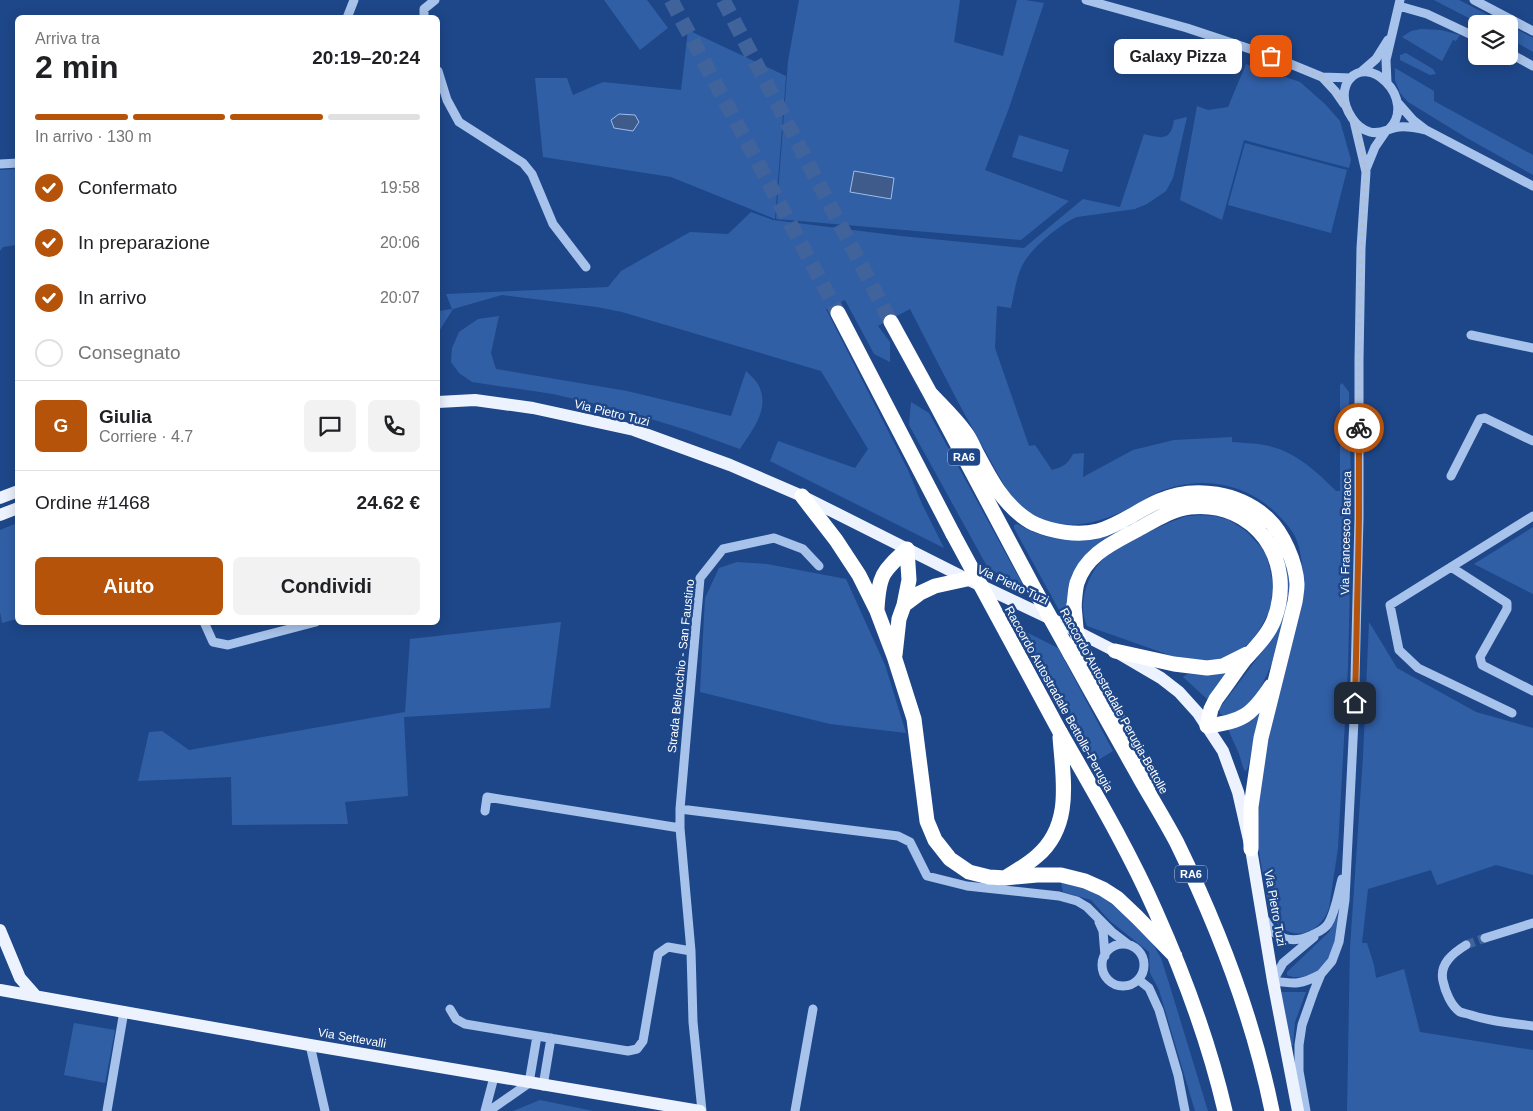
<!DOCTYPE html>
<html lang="it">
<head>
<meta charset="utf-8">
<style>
	body { margin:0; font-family:Helvetica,sans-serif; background:#f2f2f2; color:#202124; height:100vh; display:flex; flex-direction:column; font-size:19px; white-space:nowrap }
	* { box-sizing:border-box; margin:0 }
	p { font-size:16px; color:#757577 }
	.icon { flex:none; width:28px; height:28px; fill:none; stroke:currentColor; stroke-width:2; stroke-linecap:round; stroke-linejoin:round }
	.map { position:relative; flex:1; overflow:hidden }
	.panel { position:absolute; left:15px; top:15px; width:425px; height:610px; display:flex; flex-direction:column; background:#fff; border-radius:8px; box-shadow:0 2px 12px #0003 }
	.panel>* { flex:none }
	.tools { position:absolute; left:1468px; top:15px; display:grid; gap:10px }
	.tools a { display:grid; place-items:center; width:50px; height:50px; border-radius:8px; background:#fff; box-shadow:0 2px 12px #0003; font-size:25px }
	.pin { position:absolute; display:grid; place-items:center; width:42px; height:42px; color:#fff; margin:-21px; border-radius:10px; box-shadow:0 2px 8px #0006 }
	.courier { position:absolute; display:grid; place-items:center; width:50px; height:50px; margin:-25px; border:4px solid #b45309; border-radius:50%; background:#fff; color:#222; box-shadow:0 1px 6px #0007 }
	.bubble { position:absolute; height:35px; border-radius:8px; background:#fff; box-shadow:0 2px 12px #0003; font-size:16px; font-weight:800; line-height:35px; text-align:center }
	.headline em { font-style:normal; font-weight:800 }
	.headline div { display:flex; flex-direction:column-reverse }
	.headline { display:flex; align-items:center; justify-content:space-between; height:85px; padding:0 20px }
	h1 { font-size:32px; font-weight:800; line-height:38px }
	.bar { display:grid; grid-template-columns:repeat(4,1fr); gap:8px 5px; align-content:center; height:60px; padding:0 20px }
	.bar i { height:6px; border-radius:4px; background:#e0e0e0 }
	.bar .active { background:#b45309 }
	.bar p { grid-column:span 4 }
	.line { display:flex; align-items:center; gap:12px; padding:0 20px; border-top:1px solid #e0e0e0 }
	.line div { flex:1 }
	.round { display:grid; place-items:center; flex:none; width:52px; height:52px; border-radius:8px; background:#f2f2f2 }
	ol { padding:0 20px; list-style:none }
	li { display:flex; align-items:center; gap:15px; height:55px }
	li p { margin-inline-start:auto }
	li .icon { padding:5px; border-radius:50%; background:#b45309; color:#fff; stroke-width:4 }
	li:last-child { color:#757577 }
	li i { width:28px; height:28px; border:2px solid #e0e0e0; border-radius:50% }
	.button { display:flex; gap:10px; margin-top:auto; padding:10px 20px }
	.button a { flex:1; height:58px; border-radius:8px; background:#b45309; color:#fff; font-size:20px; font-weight:800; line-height:58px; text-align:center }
	.button a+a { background:#f2f2f2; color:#202124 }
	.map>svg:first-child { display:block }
	.green { fill:#315fa6 }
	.water { fill:#3e5b8c; stroke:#9cbded }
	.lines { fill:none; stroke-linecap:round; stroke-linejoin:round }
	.minor-tunnel { stroke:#40639b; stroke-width:9; stroke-dasharray:9 4.5; stroke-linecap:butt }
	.highway-tunnel { stroke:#40639b; stroke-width:15; stroke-dasharray:15 8; stroke-linecap:butt }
	.minor { stroke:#a8c3eb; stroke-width:9 }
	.major { stroke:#edf3fe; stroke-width:12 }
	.highway { stroke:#fff; stroke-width:15 }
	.highway-bridge { stroke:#fff; stroke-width:15 }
	.done { stroke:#b0bfd6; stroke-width:5; stroke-dasharray:0 9 }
	.route { stroke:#b45309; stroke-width:6 }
	.labels { text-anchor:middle; stroke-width:5; stroke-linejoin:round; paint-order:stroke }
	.shield { fill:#1e4789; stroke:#bcc8dc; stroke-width:1 }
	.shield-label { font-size:11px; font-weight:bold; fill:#fff }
	.street-label { font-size:12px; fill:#fff; stroke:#1e4789 }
</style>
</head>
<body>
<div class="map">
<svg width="1533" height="1111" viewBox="0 0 1533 1111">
	<rect width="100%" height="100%" fill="#1e4789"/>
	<!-- green -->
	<path class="green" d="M604,0H647L668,28L640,50Z
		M799,0H960L954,42L1003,56L1017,0H1025L1044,3L1009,108L985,170L1069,201L1021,240L776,219L788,61Z
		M1434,0H1459L1498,20L1497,24H1480Z
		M1511,26L1533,38V52L1509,38V33Z
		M1421,29L1441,30L1460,35L1456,41L1453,40L1442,61L1402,37L1411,31Z
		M688,30L786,76L775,219L671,177L543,157L535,78H567L573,95L603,82L681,90Z
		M1406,53L1433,69L1436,74L1430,75L1400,60V55Z
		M1246,64L1300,82L1325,104L1340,121L1351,160L1349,168L1244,140L1222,220L1180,200L1197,106L1208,110L1228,107Z
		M1395,68L1434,91V101L1533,155V175L1467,138L1408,102L1400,93L1395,80Z
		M1187,117L1173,178L1166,191L1147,204L1135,209L1077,217C1061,223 1029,250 1022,266C1016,278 1014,294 1011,308L997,306L995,348L1029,446L1035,445L1052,470C1063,467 1068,464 1073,454L1084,453L1083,477L1133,450L1174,440L1232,437V442C1243,443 1254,443 1264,445C1294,450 1316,471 1336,491H1340V385L1342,383L1349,392V431L1352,492L1348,667L1338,848L1329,908C1318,940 1281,943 1269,910L1257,840L1260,773L1304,594C1303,578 1303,560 1298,544C1295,533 1287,524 1279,516C1249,484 1205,475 1163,490C1152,494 1141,502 1130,508C1085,530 1044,535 1009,494L958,402L910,309L878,326L890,342V362L874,354L845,300L826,309L908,470L922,504L944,548L770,461L778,441L855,468L868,449L821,371L622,312L597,307L502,295L453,309L438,333V311L452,309L446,294L608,287L621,271L690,232L728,234L751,212L773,220L901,236L1024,248L1083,199L1120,207L1144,134C1161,138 1171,142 1174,120Z
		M1019,135L1069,150L1062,172L1012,157Z
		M1245,143L1347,170L1331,233L1228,205Z
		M17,169V245L3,247L0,251V170Z
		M499,316L491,353L496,369L627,391L731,416L746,371C750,375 756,380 759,386C770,410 752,430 740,449L690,431L622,410L553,394L472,382L459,373L451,362L452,348L459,332L478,319Z
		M911,402L929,413L1024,587L988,568L909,425Z
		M1168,503L1259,519L1279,544L1287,564L1291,590L1274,659L1261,687L1256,696L1243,710L1225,716L1220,714L1219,709L1268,644L1286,594L1252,518L1169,508L1069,583C1066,592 1069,604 1064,611L1059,610L1014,528V525L1017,524C1038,535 1053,540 1076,540Z
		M1199,515L1215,516L1229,520L1246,531L1262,548L1267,557L1273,583L1271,604L1268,614L1255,638L1238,652L1213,662L1172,656L1087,626C1077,604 1087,575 1104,558C1114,548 1173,519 1188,516C1191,516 1195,516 1199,515Z
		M17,523V619L2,623L0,612V530Z
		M1533,527V594L1474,564Z
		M737,562L767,564L846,579L885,665L906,733L830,724L700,692L705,598L719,568Z
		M561,622L550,708L404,717L408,796L345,802L348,824L232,825L231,777L138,781L149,732L162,731L189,750L405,712L410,639Z
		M1369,622L1397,668L1476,712L1533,728V875L1496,865L1437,885L1431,870L1368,889L1362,943H1367L1374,965L1376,978L1404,969L1420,1032L1533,1050V1111H1347L1350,948L1363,757Z
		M1020,629L1058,648L1113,751L1095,762Z
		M1223,673L1225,675L1209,699H1207L1183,677L1187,674L1209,675Z
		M1264,707L1256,729L1248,767L1246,771L1244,770L1239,754L1228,729L1243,724Z
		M1061,882L1093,890L1128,917L1150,939L1161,958L1168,980L1208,1111H1195L1159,990L1150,973L1149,952L1110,921L1091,900L1063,892Z
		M1340,911C1337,934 1335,970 1306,976C1300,977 1293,978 1287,975V972L1329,932Z
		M1281,992H1306L1295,1022L1293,1045L1290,1046Z
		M74,1023L115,1030L105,1083L64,1075Z
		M540,1100L593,1111H513Z"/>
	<!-- water -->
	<path class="water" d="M619,114L635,115L639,122L633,131L614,128L611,120Z
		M854,171L894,178L891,199L850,192Z"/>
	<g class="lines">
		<!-- minor-tunnel -->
		<path class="minor-tunnel" d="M1466,945L1485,938"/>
		<!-- highway-tunnel -->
		<path class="highway-tunnel" d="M671,0L838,313
			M723,0L891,322"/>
		<!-- minor -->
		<path class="minor" d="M1086,0L1187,28L1271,56L1322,77L1351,78
			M1474,0L1533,31
			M1399,6L1427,14L1476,37
			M347,18L354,0
			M424,18V9L435,0
			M1509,53L1533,66
			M438,71L447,100L459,122L523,163L532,174L553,224L586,267
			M1361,72L1376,59L1388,40
			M1322,77L1335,91L1344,104
			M1387,83L1386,60L1400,0
			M1398,103L1413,120L1426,130L1533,186
			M1389,129C1403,116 1399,95 1386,82C1359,55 1330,86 1352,118C1356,124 1363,130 1370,132C1381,135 1389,128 1399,127C1408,126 1417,128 1426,130
			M0,164L18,163
			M1366,169L1375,147L1386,131
			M1471,335L1533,348
			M1451,476L1480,419L1485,418L1533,441
			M1451,567L1507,603V609L1480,657L1482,665L1533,691
			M204,622L213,642L228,645L316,622
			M1512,713L1418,668L1399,650L1390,605L1533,516
			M680,809L898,836L910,842L927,876L967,886L1059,896L1077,901L1087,907L1112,932L1129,945
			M485,811L487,797L680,828
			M1266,921C1275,940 1293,944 1312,935C1318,932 1324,930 1328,924C1336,911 1338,893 1342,879
			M1099,922L1103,931L1105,956
			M1314,937L1283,963L1273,981C1295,984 1301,985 1321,974
			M1485,938L1533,923
			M1102 965a21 21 0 1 1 42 0a21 21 0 1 1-42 0Z
			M1466,945C1453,953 1439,964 1443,981C1445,991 1451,1006 1460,1012C1463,1013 1468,1014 1471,1015C1491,1022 1512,1023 1533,1026
			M1139,980L1149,988L1159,1010L1178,1075L1185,1111
			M450,1009L456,1019L465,1024L628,1051L637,1049L643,1041L658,954L668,947L691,951
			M310,1045L325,1111
			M543,1086L551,1038
			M107,1111L124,1011
			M485,1111L494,1077
			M489,1111L529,1083L537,1036
			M702,1111L693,1022L691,951L680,828V809L700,578L723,549L774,538L803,549L819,566
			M795,1111L813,1009
			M1306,1111L1299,1071V1045L1302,1025L1314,991L1321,974L1332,961L1339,942L1345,900L1354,720L1359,518V360L1361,248L1366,172L1354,121"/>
		<!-- major -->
		<path class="major" d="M438,402L475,400L533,408L634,430L730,465L802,496L967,579L1066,626L1115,651L1161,678L1179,692L1198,713L1223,751L1238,792L1251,849L1273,981L1298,1111
			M0,498L18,491
			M0,515L18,508
			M0,930L20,978L35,995
			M0,990L310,1045L700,1111"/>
		<!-- highway -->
		<path class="highway" d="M838,313L953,534
			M891,322L930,393L1036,592
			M930,393C942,406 955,418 965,432C970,438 973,446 976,452C989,476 1000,499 1022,516C1026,519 1030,522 1035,524C1053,532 1078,536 1098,531C1120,525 1138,510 1159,501C1195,485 1240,493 1268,519C1283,533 1296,563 1297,584C1297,590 1296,596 1295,602L1261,738L1251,807V849
			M802,496L836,540L859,575L877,611L894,656L914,719L927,821L935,840L950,859L969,872L989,877L1005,878L1037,875H1061L1085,881L1103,889L1117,898L1137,917L1175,956
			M904,605L920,593L935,586L967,579
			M1074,605C1075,598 1075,590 1077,583C1086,555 1111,544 1135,531C1152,522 1171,509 1190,507C1255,500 1297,560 1274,620C1268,635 1256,647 1245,659C1235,672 1226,686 1216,699L1211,709L1207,726C1242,722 1252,715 1271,686
			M877,609C879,575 882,572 907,549
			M1115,651L1174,664L1207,668L1223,666L1247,654
			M895,655L899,619L904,605L909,580L907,549
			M1071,655C1094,697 1118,739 1141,780C1153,801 1166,822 1177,843C1219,929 1253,1017 1272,1111
			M1060,732C1093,790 1128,849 1155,910C1184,975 1209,1042 1225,1111
			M1008,876C1018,870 1028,864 1037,856C1073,825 1063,779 1060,737"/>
		<!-- highway-bridge -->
		<path class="highway-bridge" d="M953,534L1060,732
			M1036,592L1071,655
			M1074,605L1076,628L1080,646L1151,783"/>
	</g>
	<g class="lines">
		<!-- done -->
		<path class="done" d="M1271,56L1322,77L1335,91L1346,107L1354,121L1360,140L1366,172L1361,248L1359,360V428"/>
		<!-- route -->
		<path class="route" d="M1355,703L1359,518V428"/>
	</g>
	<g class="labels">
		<!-- shield labels -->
		<g class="shield">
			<rect x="948" y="448.5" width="32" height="17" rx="4"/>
			<rect x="1175" y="865.5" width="32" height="17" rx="4"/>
		</g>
		<g class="shield-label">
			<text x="964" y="461">RA6</text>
			<text x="1191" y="878">RA6</text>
		</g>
		<!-- street labels -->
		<g class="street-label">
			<text transform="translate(612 413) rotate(14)" y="4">Via Pietro Tuzi</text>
			<text transform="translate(1346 533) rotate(-89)" y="4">Via Francesco Baracca</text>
			<text transform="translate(1013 585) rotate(25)" y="4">Via Pietro Tuzi</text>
			<text transform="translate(681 666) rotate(-84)" y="4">Strada Bellocchio - San Faustino</text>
			<text transform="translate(1059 699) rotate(61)" y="4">Raccordo Autostradale Bettolle-Perugia</text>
			<text transform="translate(1114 701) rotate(61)" y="4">Raccordo Autostradale Perugia-Bettolle</text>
			<text transform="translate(1275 908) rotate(80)" y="4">Via Pietro Tuzi</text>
			<text transform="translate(352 1038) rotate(10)" y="4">Via Settevalli</text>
		</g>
	</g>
</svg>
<div class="tools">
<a><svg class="icon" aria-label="layers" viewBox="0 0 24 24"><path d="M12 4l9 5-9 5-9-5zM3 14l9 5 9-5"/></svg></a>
</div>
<div class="pin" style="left:1271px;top:56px;background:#ea580c"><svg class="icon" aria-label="bag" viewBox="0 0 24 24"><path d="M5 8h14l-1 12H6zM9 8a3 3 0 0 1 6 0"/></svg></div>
<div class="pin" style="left:1355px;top:703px;background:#1f2937"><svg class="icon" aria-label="home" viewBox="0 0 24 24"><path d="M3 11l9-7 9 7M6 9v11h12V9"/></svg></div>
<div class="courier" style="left:1359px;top:428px"><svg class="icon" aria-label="bike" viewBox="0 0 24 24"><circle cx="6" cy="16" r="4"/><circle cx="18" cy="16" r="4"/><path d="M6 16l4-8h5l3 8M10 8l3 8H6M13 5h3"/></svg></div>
<div class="bubble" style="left:1114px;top:39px;width:128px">Galaxy Pizza</div>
<section class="panel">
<div class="headline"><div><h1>2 min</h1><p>Arriva tra</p></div><em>20:19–20:24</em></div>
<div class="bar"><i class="active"></i><i class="active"></i><i class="active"></i><i></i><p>In arrivo · 130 m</p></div>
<ol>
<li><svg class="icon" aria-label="check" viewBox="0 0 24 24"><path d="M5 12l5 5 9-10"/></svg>Confermato<p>19:58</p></li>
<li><svg class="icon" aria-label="check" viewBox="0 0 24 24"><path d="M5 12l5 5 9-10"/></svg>In preparazione<p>20:06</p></li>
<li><svg class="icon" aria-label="check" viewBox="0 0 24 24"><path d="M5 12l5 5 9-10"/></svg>In arrivo<p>20:07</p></li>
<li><i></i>Consegnato</li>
</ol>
<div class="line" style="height:90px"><b class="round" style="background:#b45309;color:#fff">G</b><div><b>Giulia</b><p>Corriere · 4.7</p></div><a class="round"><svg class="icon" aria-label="chat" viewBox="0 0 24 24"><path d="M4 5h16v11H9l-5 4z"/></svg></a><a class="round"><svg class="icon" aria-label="phone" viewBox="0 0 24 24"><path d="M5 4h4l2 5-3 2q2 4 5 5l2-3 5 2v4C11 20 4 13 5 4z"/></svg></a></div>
<div class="line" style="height:65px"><div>Ordine #1468</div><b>24.62 €</b></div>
<div class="button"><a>Aiuto</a><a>Condividi</a></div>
</section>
</div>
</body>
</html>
